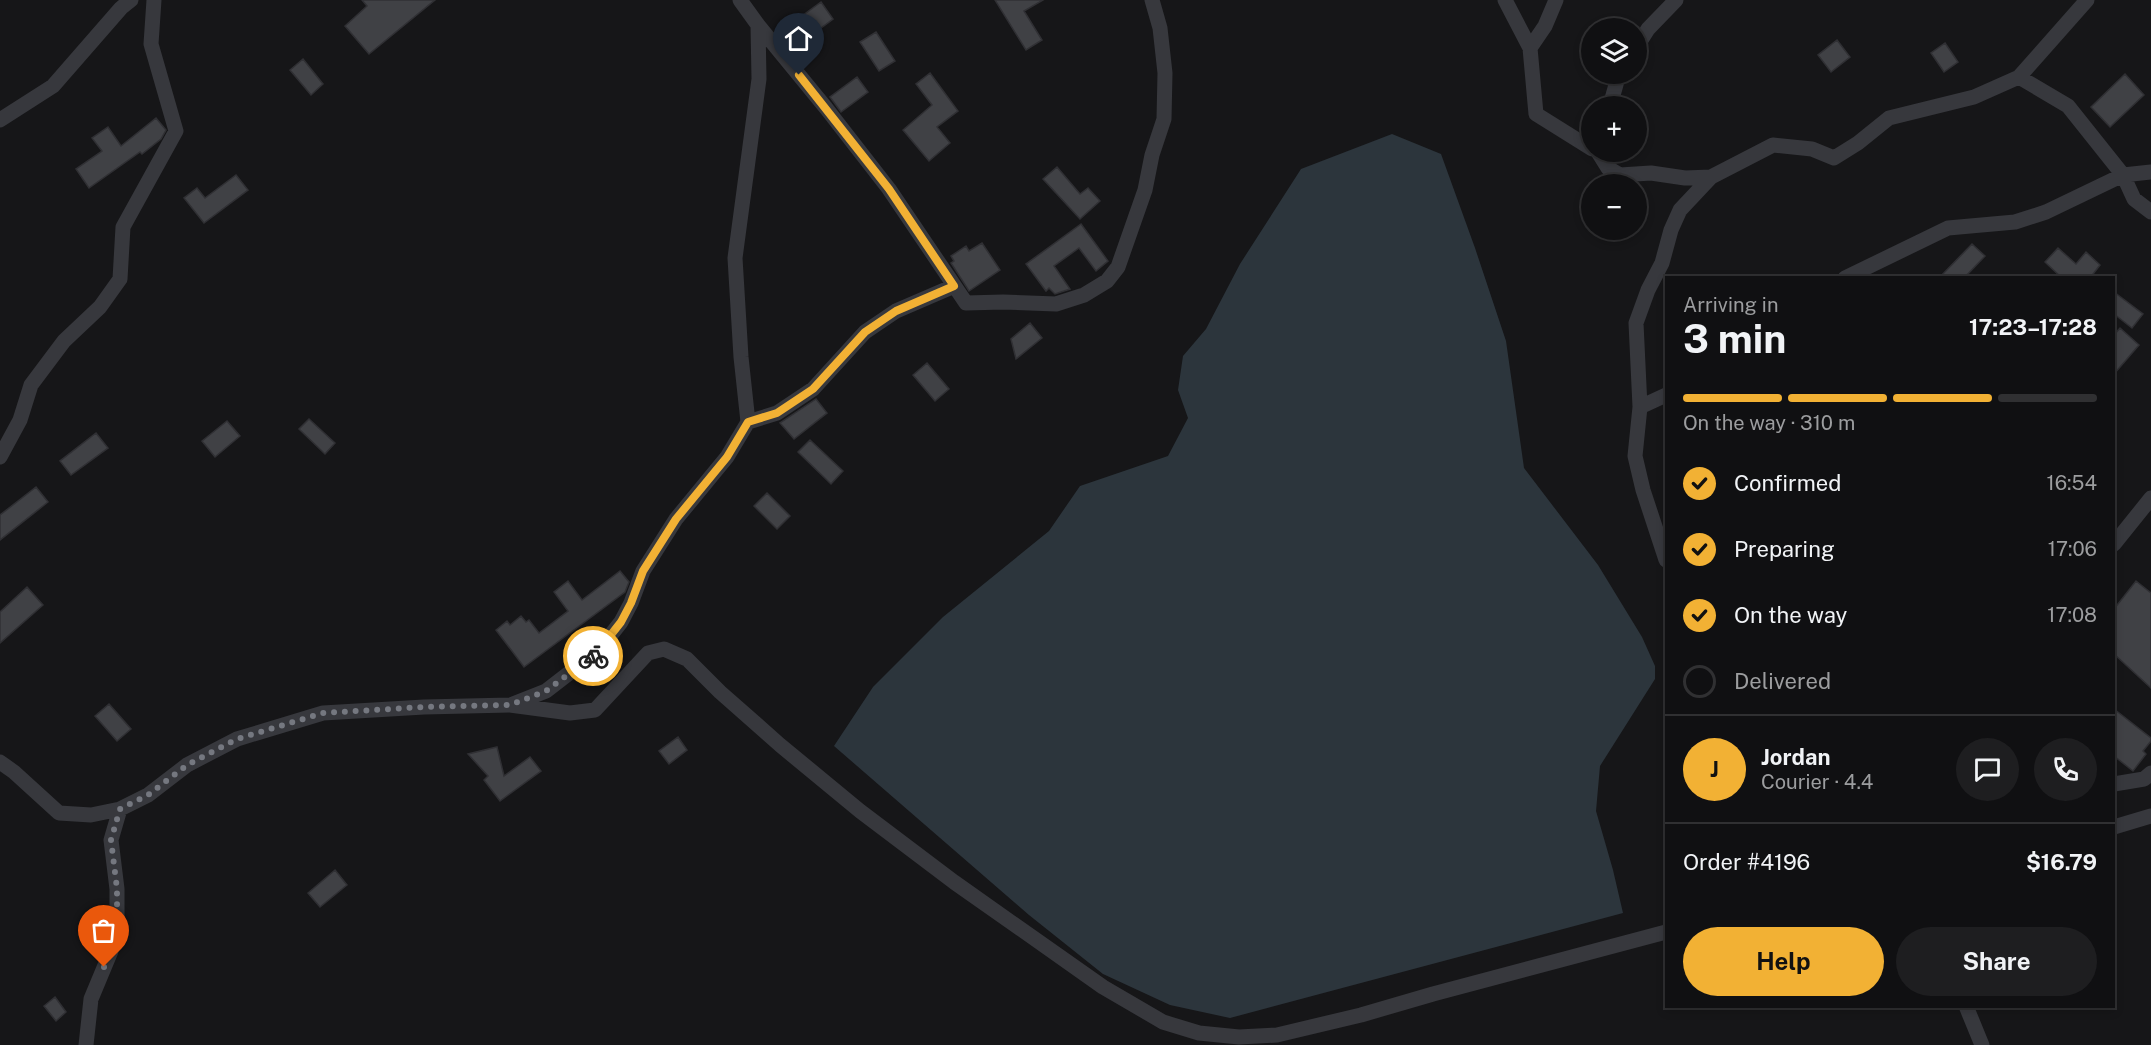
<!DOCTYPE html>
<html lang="en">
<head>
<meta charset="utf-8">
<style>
	body { margin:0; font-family:"Public Sans",sans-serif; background:#1e1e20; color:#f1f3f6; height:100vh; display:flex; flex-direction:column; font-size:22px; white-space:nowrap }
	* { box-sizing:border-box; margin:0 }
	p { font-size:20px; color:#9c9d9f }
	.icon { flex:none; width:33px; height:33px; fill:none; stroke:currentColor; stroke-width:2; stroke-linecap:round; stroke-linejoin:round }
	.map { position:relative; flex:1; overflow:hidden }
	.drawer { position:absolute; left:1665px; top:276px; width:450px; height:732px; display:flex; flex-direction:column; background:#101012; border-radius:0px; box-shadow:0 3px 9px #0003,0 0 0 2px #303032 }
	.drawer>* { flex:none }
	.controls { position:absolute; left:1581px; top:18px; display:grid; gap:12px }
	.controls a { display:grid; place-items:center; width:66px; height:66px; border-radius:50%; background:#101012; box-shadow:0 3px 9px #0003,0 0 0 2px #303032; font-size:30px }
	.pin { position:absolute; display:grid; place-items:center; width:51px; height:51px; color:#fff; margin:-62px -26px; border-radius:50% 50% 50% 0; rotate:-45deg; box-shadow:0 0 6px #0007 }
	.pin .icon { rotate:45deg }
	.courier { position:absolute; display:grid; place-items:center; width:60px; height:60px; margin:-30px; border:4px solid #f2b134; border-radius:50%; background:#fff; color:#222; box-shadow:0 2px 8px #0007 }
	.head em { font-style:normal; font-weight:700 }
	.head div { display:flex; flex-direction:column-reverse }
	.head { display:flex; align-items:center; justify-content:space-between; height:102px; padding:0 18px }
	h1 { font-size:39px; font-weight:700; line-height:45px }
	.bar { display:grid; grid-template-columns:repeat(4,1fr); gap:9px 6px; align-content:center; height:72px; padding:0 18px }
	.bar i { height:8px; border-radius:4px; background:#303032 }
	.bar .active { background:#f2b134 }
	.bar p { grid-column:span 4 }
	.line { display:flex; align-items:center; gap:15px; padding:0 18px; border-top:2px solid #303032 }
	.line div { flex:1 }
	.round { display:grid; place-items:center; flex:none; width:63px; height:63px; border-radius:32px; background:#1e1e20 }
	ol { padding:0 18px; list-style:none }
	li { display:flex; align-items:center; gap:18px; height:66px }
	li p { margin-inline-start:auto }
	li .icon { padding:6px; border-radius:50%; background:#f2b134; color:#111; stroke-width:4 }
	li:last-child { color:#9c9d9f }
	li i { width:33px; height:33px; border:3px solid #303032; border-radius:50% }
	.button { display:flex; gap:12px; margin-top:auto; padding:12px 18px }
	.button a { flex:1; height:69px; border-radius:36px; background:#f2b134; color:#111; font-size:24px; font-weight:700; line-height:69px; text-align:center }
	.button a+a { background:#1e1e20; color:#f1f3f6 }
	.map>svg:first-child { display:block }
	.water { fill:#2c353c }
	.building { fill:#404145; stroke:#303034; stroke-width:1.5 }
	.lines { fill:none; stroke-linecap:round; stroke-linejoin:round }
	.minor { stroke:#37383d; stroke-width:15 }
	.done { stroke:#757880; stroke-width:6; stroke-dasharray:0 10.8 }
	.route { stroke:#f2b134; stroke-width:8 }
</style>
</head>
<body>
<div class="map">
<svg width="2151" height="1045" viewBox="0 0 2151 1045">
	<rect width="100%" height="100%" fill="#161618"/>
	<!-- water -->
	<path class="water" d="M1392,134L1441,154L1475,248L1506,341L1524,468L1598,565L1642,637L1655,666V679L1600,766L1596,811L1613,870L1623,913L1230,1018L1170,1005L1103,974L1029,915L834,746L873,687L943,617L1049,531L1080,486L1168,456L1188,418L1178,390L1183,356L1206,329L1240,264L1301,169Z"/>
	<!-- building -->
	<path class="building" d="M362,0H435L369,54L345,26L367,6Z
		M995,0H1043L1024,11L1042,40L1026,50Z
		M821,2L833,19L793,49L780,32Z
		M876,32L895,61L879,71L860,42Z
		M1837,40L1850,57L1831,72L1818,55Z
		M1945,43L1958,62L1944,72L1931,53Z
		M303,59L323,84L311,95L290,70Z
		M930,73L958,111L937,127L950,143L929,161L903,130L932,105L916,84Z
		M2125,74L2144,95L2110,127L2091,107Z
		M857,77L868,92L841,112L830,97Z
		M156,118L166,130L161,139L142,154L140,152L89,188L76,169L102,151L92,138L108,127L121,146Z
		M1057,167L1080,194L1088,188L1100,201L1080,219L1043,179Z
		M236,175L248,190L204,223L184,198L197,188L205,198Z
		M1081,224L1108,261L1096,271L1079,248L1054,266L1070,289L1055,294L1049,288L1046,291L1026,264Z
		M982,243L1000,270L969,291L951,263L954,261L951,256L966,246L969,251Z
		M1972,244L1985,256L1964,278H1939Z
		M2058,248L2076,264L2086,252L2100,265L2090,278H2062L2045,262Z
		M2114,292L2143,314L2132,328L2114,314Z
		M1030,323L1042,338L1016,359L1011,339Z
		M2120,328L2139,345L2114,374V335Z
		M927,363L949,389L935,401L913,375Z
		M816,399L827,413L794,439L780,423Z
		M309,419L335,443L325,454L299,429Z
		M227,421L240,436L215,457L202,441Z
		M96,433L108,448L71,475L60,461Z
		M810,440L843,471L831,484L798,452Z
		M36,487L48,502L0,540V515Z
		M767,493L790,516L777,529L754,506Z
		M620,571L629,582L625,592L524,667L496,630L507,621L510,625L521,616L526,622L529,620L539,633L568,611L554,592L568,581L582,600Z
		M2136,581L2151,593V688L2114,654V609Z
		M27,587L43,605L0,643V612Z
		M109,704L131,729L117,741L95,716Z
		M2114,709L2151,738V741L2143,751L2146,754L2133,771L2114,756Z
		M678,737L687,750L669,764L659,751Z
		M497,747L504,776L530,757L541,771L500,801L484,780L488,776L468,754Z
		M335,870L347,885L320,907L308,893Z
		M55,997L66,1012L56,1021L44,1006Z"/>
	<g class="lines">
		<!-- minor -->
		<path class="minor" d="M1505,0L1530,48
			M1556,0L1545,26L1530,48L1536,114L1592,149
			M758,25L826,108L889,189L966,303L1003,302L1056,304L1084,295L1107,281L1118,267L1145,190L1152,155L1164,119L1165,73L1160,28L1152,0
			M1636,48L1648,29L1676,0
			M2019,77L2068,106L2123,175L2134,199L2151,212
			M1610,106L1617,81L1622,74
			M0,120L53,86L121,8L131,0
			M1598,152L1608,168L1620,175L1651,173L1685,178L1711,177L1773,145L1812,149L1834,158L1858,143L1889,118L1974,97L2019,77L2087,0
			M1845,278L1948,228L2015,222L2046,212L2123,175L2151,172
			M1640,407L1666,395
			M748,422L777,413L813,389L865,332L896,311L954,286
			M0,457L20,420L31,385L64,341L100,307L120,279L123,227L176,131L151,44L154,0
			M2114,544L2151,498
			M1666,560L1643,490L1635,456L1640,407L1636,323L1648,290L1662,263L1671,230L1680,210L1711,177
			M513,704L546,691L599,650L621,622L631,603L643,571L676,519L727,457L748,422L741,357L735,258L759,79L758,25L740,0
			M0,762L14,772L59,813L91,815L120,809L148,795L187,765L237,739L323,713L424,707L510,705L570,713L595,710L648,653L664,649L687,659L720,692L780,745L860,811L954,882L1103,987L1163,1022L1199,1033L1239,1037L1277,1035L1361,1015L1433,994L1666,932
			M2114,784L2144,779L2151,773
			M2114,827L2151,816
			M1966,1006L1982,1045
			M86,1045L91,999L111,951L117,926V889L111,840L120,809"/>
	</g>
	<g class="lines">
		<!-- done -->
		<path class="done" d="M104,967L111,951L117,926V889L111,840L120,809L148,795L187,765L237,739L323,713L424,707L510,705L546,691L593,656"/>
		<!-- route -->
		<path class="route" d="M593,656L599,650L621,622L631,603L643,571L676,519L727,457L748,422L777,413L813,389L865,332L896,311L954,286L889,189L799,75"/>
	</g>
</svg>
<div class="controls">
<a><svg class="icon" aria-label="layers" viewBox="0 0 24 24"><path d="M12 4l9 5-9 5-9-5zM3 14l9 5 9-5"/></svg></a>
<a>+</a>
<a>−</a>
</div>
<div class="pin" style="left:104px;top:967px;background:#ea580c"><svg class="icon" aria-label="bag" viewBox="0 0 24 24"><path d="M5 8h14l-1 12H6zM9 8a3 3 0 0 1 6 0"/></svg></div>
<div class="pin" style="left:799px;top:75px;background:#1f2937"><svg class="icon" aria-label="home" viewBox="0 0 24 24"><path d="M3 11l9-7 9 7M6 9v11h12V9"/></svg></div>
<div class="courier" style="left:593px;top:656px"><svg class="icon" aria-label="bike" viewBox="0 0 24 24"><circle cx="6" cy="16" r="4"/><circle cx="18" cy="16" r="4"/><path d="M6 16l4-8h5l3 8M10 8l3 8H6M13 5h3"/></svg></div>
<section class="drawer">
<div class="head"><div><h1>3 min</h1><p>Arriving in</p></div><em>17:23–17:28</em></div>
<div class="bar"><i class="active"></i><i class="active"></i><i class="active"></i><i></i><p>On the way · 310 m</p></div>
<ol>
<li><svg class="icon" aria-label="check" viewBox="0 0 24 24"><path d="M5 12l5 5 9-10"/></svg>Confirmed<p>16:54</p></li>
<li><svg class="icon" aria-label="check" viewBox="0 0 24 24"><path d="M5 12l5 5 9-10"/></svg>Preparing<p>17:06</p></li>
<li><svg class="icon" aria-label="check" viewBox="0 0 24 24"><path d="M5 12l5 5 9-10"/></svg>On the way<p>17:08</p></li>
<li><i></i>Delivered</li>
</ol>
<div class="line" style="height:108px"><b class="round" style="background:#f2b134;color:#111">J</b><div><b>Jordan</b><p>Courier · 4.4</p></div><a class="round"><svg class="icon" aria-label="chat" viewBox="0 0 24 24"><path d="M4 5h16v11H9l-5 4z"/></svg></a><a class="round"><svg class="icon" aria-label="phone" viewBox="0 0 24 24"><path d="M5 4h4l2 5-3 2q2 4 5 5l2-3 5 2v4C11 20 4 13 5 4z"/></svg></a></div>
<div class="line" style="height:78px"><div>Order #4196</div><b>$16.79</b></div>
<div class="button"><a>Help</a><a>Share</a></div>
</section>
</div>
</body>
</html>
